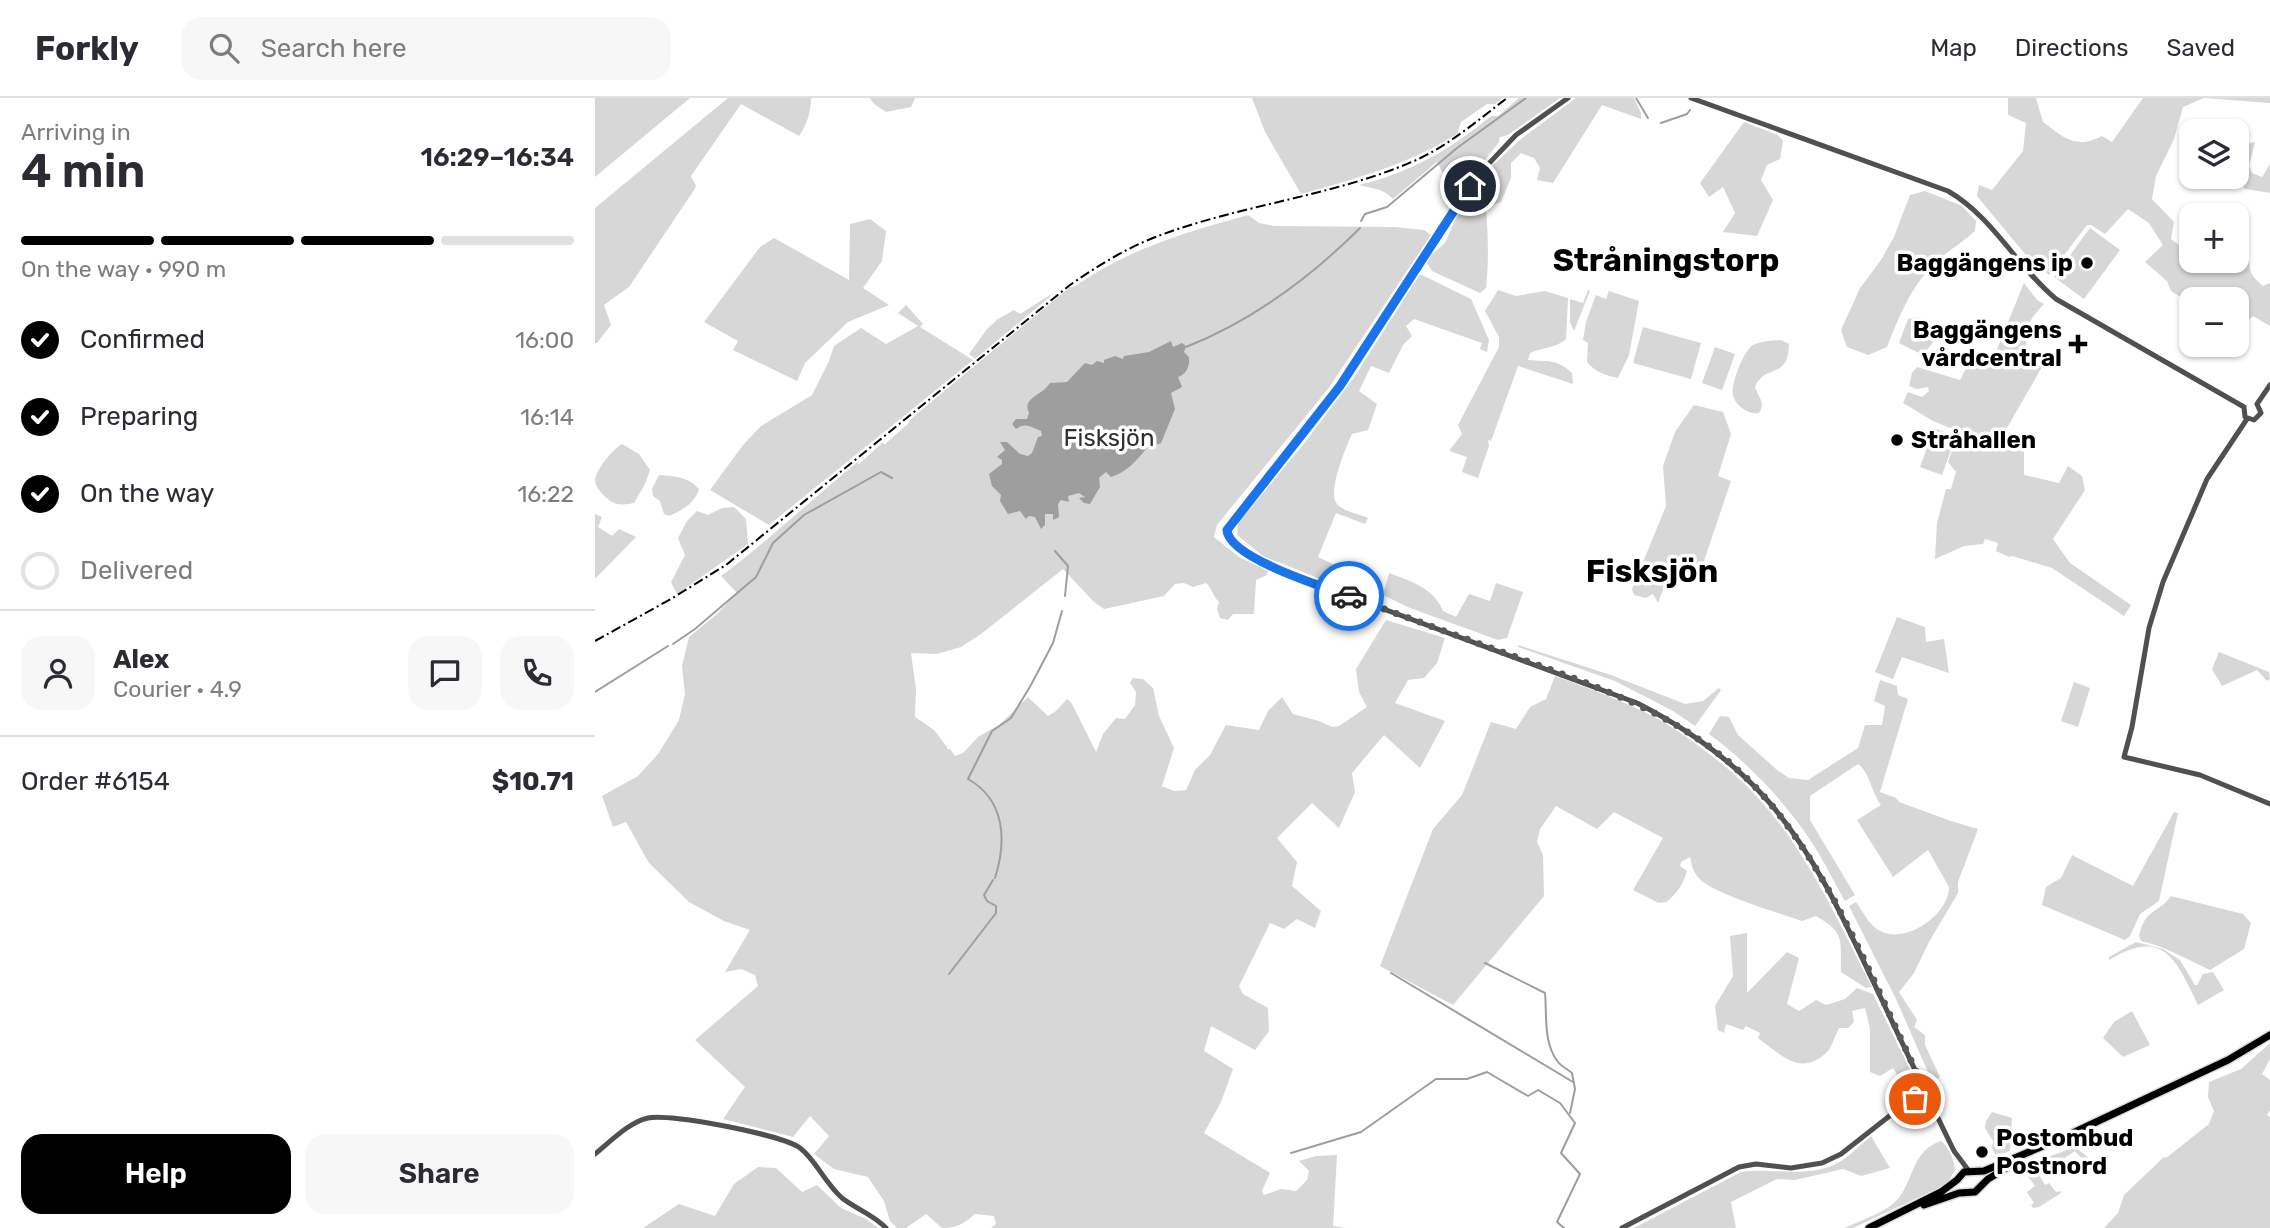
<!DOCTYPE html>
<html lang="en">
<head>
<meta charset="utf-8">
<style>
	body { margin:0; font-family:Rubik,sans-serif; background:#f7f7f7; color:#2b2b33; height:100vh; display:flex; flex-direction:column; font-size:26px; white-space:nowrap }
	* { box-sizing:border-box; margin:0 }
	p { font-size:23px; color:#7c7c81 }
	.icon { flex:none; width:38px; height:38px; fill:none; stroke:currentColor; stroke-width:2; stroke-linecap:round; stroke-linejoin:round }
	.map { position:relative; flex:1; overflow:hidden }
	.side { display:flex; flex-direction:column; background:#fff; width:595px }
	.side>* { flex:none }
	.fabs { position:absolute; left:1584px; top:21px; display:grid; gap:14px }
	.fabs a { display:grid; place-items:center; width:70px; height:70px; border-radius:14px; background:#fff; box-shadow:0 2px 5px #0004; font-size:35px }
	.pin { position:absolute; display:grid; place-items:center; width:60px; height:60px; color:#fff; margin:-30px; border:4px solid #fff; border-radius:50%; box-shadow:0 2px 7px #0007 }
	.courier { position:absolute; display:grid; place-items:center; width:70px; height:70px; margin:-35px; border:5px solid #1a73e8; border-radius:50%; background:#fff; color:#222; box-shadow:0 2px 9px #0007 }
	.overview em { font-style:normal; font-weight:600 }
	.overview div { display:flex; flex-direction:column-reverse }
	.overview { display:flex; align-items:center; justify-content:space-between; height:119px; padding:0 21px }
	h1 { font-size:46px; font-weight:600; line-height:52px }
	.bar { display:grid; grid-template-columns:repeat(4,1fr); gap:10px 7px; align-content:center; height:84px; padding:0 21px }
	.bar i { height:9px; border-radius:5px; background:#e1e1e2 }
	.bar .current { background:#000 }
	.bar p { grid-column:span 4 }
	.line { display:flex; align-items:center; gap:18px; padding:0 21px; border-top:2px solid #e1e1e2 }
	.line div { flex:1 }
	.round { display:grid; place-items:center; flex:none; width:74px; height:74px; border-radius:21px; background:#f7f7f7 }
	ol { padding:0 21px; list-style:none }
	li { display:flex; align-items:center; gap:21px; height:77px }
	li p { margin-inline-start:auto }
	li .icon { padding:7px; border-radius:50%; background:#000; color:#fff; stroke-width:4 }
	li:last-child { color:#7c7c81 }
	li i { width:38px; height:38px; border:4px solid #e1e1e2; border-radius:50% }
	.cta { display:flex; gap:14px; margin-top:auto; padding:14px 21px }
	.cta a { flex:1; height:80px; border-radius:21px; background:#000; color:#fff; font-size:28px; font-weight:600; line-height:80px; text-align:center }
	.cta a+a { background:#f7f7f7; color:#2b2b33 }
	header { display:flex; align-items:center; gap:42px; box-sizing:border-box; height:98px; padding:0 35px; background:#fff; border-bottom:2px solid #e1e1e2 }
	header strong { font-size:33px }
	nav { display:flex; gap:38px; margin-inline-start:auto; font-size:24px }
	.search { width:490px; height:63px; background:#f7f7f7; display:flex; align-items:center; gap:18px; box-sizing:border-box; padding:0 24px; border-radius:21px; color:#7c7c81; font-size:26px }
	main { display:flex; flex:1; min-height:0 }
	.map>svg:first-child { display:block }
	.green { fill:#d7d7d7 }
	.water { fill:#9e9e9e }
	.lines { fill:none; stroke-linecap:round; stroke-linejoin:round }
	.stream { stroke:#9e9e9e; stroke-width:2 }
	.major-casing { stroke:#dbdbdb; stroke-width:10 }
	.minor { stroke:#505050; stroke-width:5 }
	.major { stroke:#000; stroke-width:7 }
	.rail { stroke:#000; stroke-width:2; stroke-dasharray:10 3.5 2 3.5; stroke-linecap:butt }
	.done { stroke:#595959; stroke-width:7; stroke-dasharray:0 12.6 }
	.route { stroke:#1a73e8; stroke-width:9 }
	.poi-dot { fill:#000; stroke:#fff; stroke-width:2.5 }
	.labels { text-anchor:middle; stroke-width:7; stroke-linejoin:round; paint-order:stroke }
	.poi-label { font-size:24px; font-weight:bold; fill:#000; stroke:#fff; text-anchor:end }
	.park-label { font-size:24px; fill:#2e2e2e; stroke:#fff }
	.district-label { font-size:32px; font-weight:bold; fill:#000; stroke:#fff }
</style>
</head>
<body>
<header>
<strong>Forkly</strong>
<div class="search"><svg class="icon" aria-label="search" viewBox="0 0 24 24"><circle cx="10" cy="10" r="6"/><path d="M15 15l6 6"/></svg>Search here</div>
<nav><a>Map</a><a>Directions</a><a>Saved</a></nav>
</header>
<main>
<section class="side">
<div class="overview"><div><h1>4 min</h1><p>Arriving in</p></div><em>16:29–16:34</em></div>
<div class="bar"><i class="current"></i><i class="current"></i><i class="current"></i><i></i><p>On the way · 990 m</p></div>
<ol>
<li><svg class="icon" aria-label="check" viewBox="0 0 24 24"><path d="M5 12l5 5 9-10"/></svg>Confirmed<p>16:00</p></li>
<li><svg class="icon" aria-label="check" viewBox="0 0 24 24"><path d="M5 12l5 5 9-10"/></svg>Preparing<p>16:14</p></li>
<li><svg class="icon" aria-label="check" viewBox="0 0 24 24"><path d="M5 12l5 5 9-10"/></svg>On the way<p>16:22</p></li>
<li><i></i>Delivered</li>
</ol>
<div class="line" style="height:126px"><a class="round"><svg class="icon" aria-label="person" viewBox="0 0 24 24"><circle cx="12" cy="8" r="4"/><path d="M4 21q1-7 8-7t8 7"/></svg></a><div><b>Alex</b><p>Courier · 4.9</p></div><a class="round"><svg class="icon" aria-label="chat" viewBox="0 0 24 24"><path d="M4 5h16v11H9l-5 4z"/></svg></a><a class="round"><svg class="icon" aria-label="phone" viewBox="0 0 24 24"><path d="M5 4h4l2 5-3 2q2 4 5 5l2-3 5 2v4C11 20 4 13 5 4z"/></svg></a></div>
<div class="line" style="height:91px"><div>Order #6154</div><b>$10.71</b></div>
<div class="cta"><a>Help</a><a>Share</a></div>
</section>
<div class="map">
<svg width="1675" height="1130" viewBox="0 0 1675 1130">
	<rect width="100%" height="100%" fill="#fff"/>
	<!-- green -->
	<path class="green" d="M0,0H95L0,79Z
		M133,0H216C216,14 212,26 204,38L146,6L96,78L101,88L99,92L34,189L9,207L16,227L2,245H0V110Z
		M275,0H320L316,9L291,14L279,6Z
		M657,0H908L900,6H892L866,24L862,36C814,66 761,81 706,96L670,34Z
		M924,0H965L913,37L905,39L904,44L861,100L842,64L798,101C788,90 778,91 764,87C815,75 856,51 896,18H903Z
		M981,0H1039L1046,15V21L1007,7L958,85L942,82L945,70L939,60L926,55L916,65V80L906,104L891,110C893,137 894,164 891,190L885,195L837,173L832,165L836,157L850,145L860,122L878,91L899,66L926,41Z
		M1413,0H1441L1448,24C1468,39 1481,52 1507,38L1517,44L1548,0H1675V5L1609,0L1588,9L1579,41L1561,78L1557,101L1579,124L1576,141L1596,156V163H1642V157L1654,160C1654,174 1657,179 1668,188L1675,185V228L1658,218L1642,233V201H1596V206L1576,193L1572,183L1550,164L1568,147L1554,125L1533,111L1510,136L1496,127H1492L1454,177L1430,156L1382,98L1384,87L1397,92L1428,53L1431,25L1413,17Z
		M1149,24L1183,37L1188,43L1185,61L1172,67L1166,82L1178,102L1162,138L1128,134L1140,115L1128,89L1114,99L1105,85Z
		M1660,44L1654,68L1657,75L1667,79L1675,66V95L1650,91L1641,79L1642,48Z
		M1330,93L1367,108L1381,123L1380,133C1369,143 1356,151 1345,160C1318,184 1305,216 1292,249L1273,257L1252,249L1246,232L1265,190L1286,162L1299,139L1315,97Z
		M653,117L664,125L679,128L800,129L829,132L836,137L733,291L622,427L619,439L644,459L673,473L672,477L661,482L659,516H638L633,522L625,520L622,511L624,504C618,498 617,490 611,485L598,489L589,485L580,486L569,498L509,511L499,504L468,471L386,536L366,549L342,556L316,555L321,591L320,619L339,632L352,649V651H355L360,658L368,655L383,639L404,627L433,599L453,618L461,613L472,601L476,604L501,654L508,636L521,620L530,621L540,607L541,594L535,585L538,580L548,581L558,590L564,618L579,650L567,688L579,693L591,692L600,672L615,657L631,627L664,632L673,613L687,599L698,616L724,623L737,629L744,628L772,609L764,594L761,571L791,522L850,540L842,565L829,580L813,582L800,605L850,623L825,670L789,637L757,675L760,694L744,730L717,705L682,740L702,764L697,788L726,813L720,830L702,821L689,831L675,825L644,888L648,896L673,910L674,933L660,952L616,928L609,953L638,971L626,1004L609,1035L675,1075L667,1093L669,1097L686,1091L701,1093L712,1082L714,1073L704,1063L721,1058L742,1057L738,1128L750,1130H396L401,1126L399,1118L380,1116C368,1126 362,1130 347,1130L331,1116L311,1130H302L295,1123L289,1103L273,1079L239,1071L219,1056L234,1038L215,1018L198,1039L128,1021L150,989L100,942L163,888L160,877L146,871L130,874L155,832L129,823L94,804L54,765L31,724L18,729L7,698L43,678L63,656L84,622L90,596L87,568L94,539L122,516L142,495L126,478C174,442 217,401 264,363L263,367L287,345L290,346L314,325V323L324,314L475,189H479C535,150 589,135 653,117Z
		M275,121L291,133L287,163L268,190L294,207L253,224L210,265L202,283L138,252L143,243L109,224L165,149L179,140L254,182L255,126Z
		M1495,130L1525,152L1489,201L1459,179Z
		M825,176L876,201L894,242L892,254L885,251L887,245L819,221L811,228L817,238L808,247L794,275L776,268L764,293L782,306L773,332L757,336C751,349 732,394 742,406C747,413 764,416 773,420L770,426L741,415L723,459L744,469L775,493L772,500L668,458L642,437L643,425L708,347L760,278Z
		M1429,185L1442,202L1449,206C1432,224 1429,231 1432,255L1447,269L1409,335L1429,347V377L1464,385L1473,368L1487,378L1490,392L1458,441L1475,465L1536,507L1529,518L1457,470L1417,458L1414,459L1401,453L1403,445L1390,441L1388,446L1369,448L1340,461L1342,425L1351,391H1356L1361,374L1353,364L1362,339L1360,332L1338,323L1308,305L1313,294L1327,299L1334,293L1333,289L1322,291L1314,288L1317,275L1322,269L1365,282L1373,267L1395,268Z
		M903,192L921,198L950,193L973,200L971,241C960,251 948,249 935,255L933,262C953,264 961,260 977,275L978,286L923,268L896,343L893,342L894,348L883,380L867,374L872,359L854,353L867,336L863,327L904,249V239L890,213Z
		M993,192L995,193L979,233L975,224V201L988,205Z
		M1014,193L1044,203L1034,257L1023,280C1011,278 999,273 992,264L993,245L988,242L991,224L1001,197L1011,201Z
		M455,197L456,198L380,261L374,256L392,231L403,221L419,212L425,216Z
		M311,207L328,226L325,229L378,262L174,427L115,392L148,347L166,328L217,297L234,263L239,248L266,230L291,246L323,228L303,215Z
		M1325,219L1340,225L1339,243L1328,257L1304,245L1313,221Z
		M1048,229L1106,245L1096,281L1038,265Z
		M1186,242L1194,246C1193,283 1170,265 1160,289C1163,299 1171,304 1164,315C1154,317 1141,308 1138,298C1135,287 1149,252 1158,247C1167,243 1176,243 1186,242Z
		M1120,249L1140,256L1127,292L1107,285Z
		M1099,307L1128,314L1136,336L1123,378L1136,383L1105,475L1078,465L1063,505L1058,496L1051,500L1039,497L1037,491L1071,408L1068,368L1080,334Z
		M1339,330L1361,338L1347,377L1325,369Z
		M27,346L44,356L55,372L50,386L39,405C34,406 28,407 22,406C14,404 0,391 0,382C2,370 17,352 27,346Z
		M64,377C79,378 94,379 104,391C100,405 88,412 74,418L69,416L65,403L58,398L57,391Z
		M139,409L151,421L153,446L82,496L76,484L90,457L83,440L92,423L102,413L113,417L127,410Z
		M0,416L7,419L3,429L17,438L24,431L41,439L0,481Z
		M794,475C815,483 839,490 848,513L861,519L874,496L895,503L901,485L928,494L912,540L903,542L815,510L788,497Z
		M1302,519L1330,529L1331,544L1349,541L1354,575L1307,559L1298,581L1280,574Z
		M923,547L1016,577L1090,606L1108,603L1124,590L1126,592L1100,628L1078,613L1020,583L923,549Z
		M1624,554L1674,574L1675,581L1672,583L1662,572L1627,588L1617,571Z
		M960,578C1000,593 1042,607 1078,630C1108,650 1140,674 1164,701C1213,755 1244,825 1277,889L1271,890L1246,874C1245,842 1251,835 1221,818L1207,823C1187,816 1112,794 1102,778C1097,771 1097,767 1095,759L1086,764L1085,768L1092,773C1088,786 1082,796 1071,804L1064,805L1038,792L1068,740L1019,714L1002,731L961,708L945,731L942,744L948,757L949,798L858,907L785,868L838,731L867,697L896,624L921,631L935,609L951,601Z
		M1285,582L1302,588L1303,597L1313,601L1285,694L1301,700L1304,704L1356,723L1383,731L1363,784V795L1334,844L1319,875L1304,894L1322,922L1319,929L1330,937V947L1345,979L1340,983L1336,981L1301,901L1254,808L1261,804C1269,815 1276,831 1290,835C1316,843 1354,815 1354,789L1333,752L1298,779L1262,722L1286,707C1276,693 1275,675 1263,666L1215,698V722L1260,797L1250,803C1240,786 1231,767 1221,751C1194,708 1155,666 1114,636L1125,618L1134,619L1143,637L1181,671L1194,680L1213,682L1263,650L1270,627H1287L1290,608L1279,603Z
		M1479,584L1495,590L1483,629L1466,623Z
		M1579,714L1583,715L1564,803L1545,816L1535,838L1530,842L1447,807L1451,789L1466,780L1477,757L1538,788Z
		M1576,798L1648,816L1656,825L1649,851L1615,872C1591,861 1572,849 1546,843L1544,838C1551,809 1561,818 1576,798Z
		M1152,835V895L1192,854L1204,860L1192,906L1204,913L1221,902L1231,907L1250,901L1262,890L1278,896L1324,990L1313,996L1298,970L1285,978L1275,974V931L1270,910L1257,913L1259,924L1253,930H1244C1240,937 1237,950 1231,955C1205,979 1185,956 1163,940L1165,935L1151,928L1148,932L1131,926L1129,935L1123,932L1120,908L1138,878L1135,838Z
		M1541,844L1568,851L1585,862L1600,887H1602L1608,876L1618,874L1629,892L1603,907C1581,862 1569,829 1514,862V859Z
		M1537,913L1555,947L1528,959L1508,940L1519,924Z
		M1675,945V961L1667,976L1675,982V1012L1672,1017L1675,1019V1130H1509L1523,1115L1529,1097L1569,1059L1571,1060L1614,1026L1619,1013L1613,999L1614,984L1646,971Z
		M1397,1014L1417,1020L1415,1053L1401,1058L1397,1050L1398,1043L1390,1030L1391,1023Z
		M1276,1038L1295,1070L1266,1078L1248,1071L1200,1082L1182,1081L1136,1104L1141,1130H1039L1146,1074C1177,1069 1216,1082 1246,1063C1256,1057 1266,1046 1276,1038Z
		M1346,1043C1354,1049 1359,1062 1360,1072L1352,1086L1258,1130H1250C1266,1122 1287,1116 1300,1104C1319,1086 1315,1053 1346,1043Z
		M1480,1049L1499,1064L1501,1068L1495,1076L1496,1070L1490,1061L1488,1062L1480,1053L1444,1077L1450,1087L1454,1085L1461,1094L1466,1093V1095L1444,1109L1438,1110L1436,1107L1439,1105L1432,1094L1440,1088L1432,1077L1425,1080L1424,1077L1453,1059Z
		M163,1069L181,1070L207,1094L222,1087L246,1110L271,1121L283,1130H48L84,1106L120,1118L139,1086Z"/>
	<!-- water -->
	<path class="water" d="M576,243L578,249L587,245L591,248L589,254L594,259C595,269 591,276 583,279L587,289L576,295L580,311L566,345C561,347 555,347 551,351C541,363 532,374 516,379L511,374L504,380L505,389L495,406L489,405L484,400L490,399L484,395L473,398L474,404L466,402L463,406L464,419L458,422V416H450V427L446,431L440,419L434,418L431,421L425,413L413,416L405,403L406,397L397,388L394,376L407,366V362L402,359L410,352L405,344H412L425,356L433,358L437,355L443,339L447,338L446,333C436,329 430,324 421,331L417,326L421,321H432L434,315C427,299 446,299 455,285L472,284L490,265L497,267L502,263L509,265V262L520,258L528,261L529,258L554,254Z"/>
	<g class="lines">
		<!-- stream -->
		<path class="stream" d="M1041,0L1053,20
			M1066,25L1092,16L1095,12
			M766,123L770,116L792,109L862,50L931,0
			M591,249C656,223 716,179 765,130
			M460,453L473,468L470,498
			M78,546L100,531L161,479L178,445L209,417L286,374L297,380
			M0,594L73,548
			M400,780C412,742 410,702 373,681L397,633L416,620L436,587L458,545L467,513
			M890,865L950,895C952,917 948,945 963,964C966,968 972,971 977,975L980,991L975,1015
			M796,875L978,984
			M354,876L401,815V808L392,803L389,797L398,782
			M696,1055L766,1034L841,981H872L892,974L933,998L943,992L965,1005L980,1025L966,1055L985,1076L962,1124L969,1130"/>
		<!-- major casing -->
		<g class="major-casing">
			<path id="major" d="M1329,1107L1364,1095L1380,1094L1393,1081L1423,1063
				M1274,1130L1346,1094L1362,1082L1369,1074L1389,1073L1467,1040L1633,962L1675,937"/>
		</g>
		<!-- minor -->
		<path class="minor" d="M973,0L921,37L883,77L757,271L721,321L634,428L631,436C643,455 669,466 689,474L1042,605C1091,630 1136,661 1173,703C1218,754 1248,819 1277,881C1304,938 1331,996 1359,1053L1374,1073
			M1096,0L1353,93C1398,119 1422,169 1461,201L1649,309
			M1662,306L1675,287
			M1649,309L1650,319L1659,322L1666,315L1662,306
			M1652,321L1612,381L1568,484L1554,530L1537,629L1529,659L1605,677L1675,706
			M0,1056C15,1044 34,1024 53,1020C75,1015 188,1037 205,1050C220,1061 230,1085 247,1100C261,1111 279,1117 291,1130
			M1027,1130L1144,1069L1161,1066L1196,1070L1227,1065L1246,1056L1311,1005L1332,995"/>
		<!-- major -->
		<use href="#major" class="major"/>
		<!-- rail -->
		<path class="rail" d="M0,543L76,501L131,467L475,187C501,169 528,152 558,140C642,107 736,99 819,63C853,48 882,23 912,0"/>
	</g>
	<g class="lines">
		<!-- done -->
		<path class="done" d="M754,498C808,518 863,538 918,558C1028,598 1120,628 1192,727C1252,809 1287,906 1332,995L1320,1001"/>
		<!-- route -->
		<path class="route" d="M754,498C729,489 634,460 632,432L745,288L875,88"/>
	</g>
	<!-- markers -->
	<g class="poi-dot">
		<circle cx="1492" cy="165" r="7"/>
		<path d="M1479.5 235.5h7v7h7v7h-7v7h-7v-7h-7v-7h7z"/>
		<circle cx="1302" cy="342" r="7"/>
		<circle cx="1387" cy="1054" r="7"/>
	</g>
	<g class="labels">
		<!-- poi labels -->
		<g class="poi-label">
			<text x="1478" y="173">Baggängens ip</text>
			<text x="1467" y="240">Baggängens<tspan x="1467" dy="28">vårdcentral</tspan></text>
			<text x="1316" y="350" text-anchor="start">Stråhallen</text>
			<text x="1401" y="1048" text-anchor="start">Postombud<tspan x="1401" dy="28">Postnord</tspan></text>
		</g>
		<!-- park labels -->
		<g class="park-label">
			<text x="514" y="348">Fisksjön</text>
		</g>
		<!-- district labels -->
		<g class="district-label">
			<text x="1071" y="173">Stråningstorp</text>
			<text x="1057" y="484">Fisksjön</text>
		</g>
	</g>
</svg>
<div class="fabs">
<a><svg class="icon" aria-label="layers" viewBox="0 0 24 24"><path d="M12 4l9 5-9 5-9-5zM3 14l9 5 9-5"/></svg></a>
<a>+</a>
<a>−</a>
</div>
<div class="pin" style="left:1320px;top:1001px;background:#ea580c"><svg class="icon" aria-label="bag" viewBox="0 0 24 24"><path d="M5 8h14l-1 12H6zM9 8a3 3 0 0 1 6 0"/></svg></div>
<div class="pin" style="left:875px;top:88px;background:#1f2937"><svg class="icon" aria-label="home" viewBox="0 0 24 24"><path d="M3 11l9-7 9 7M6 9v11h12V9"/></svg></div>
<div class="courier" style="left:754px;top:498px"><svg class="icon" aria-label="car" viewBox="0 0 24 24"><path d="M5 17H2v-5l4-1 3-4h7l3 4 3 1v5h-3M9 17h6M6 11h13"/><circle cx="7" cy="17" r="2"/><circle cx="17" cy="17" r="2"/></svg></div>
</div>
</main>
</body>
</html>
